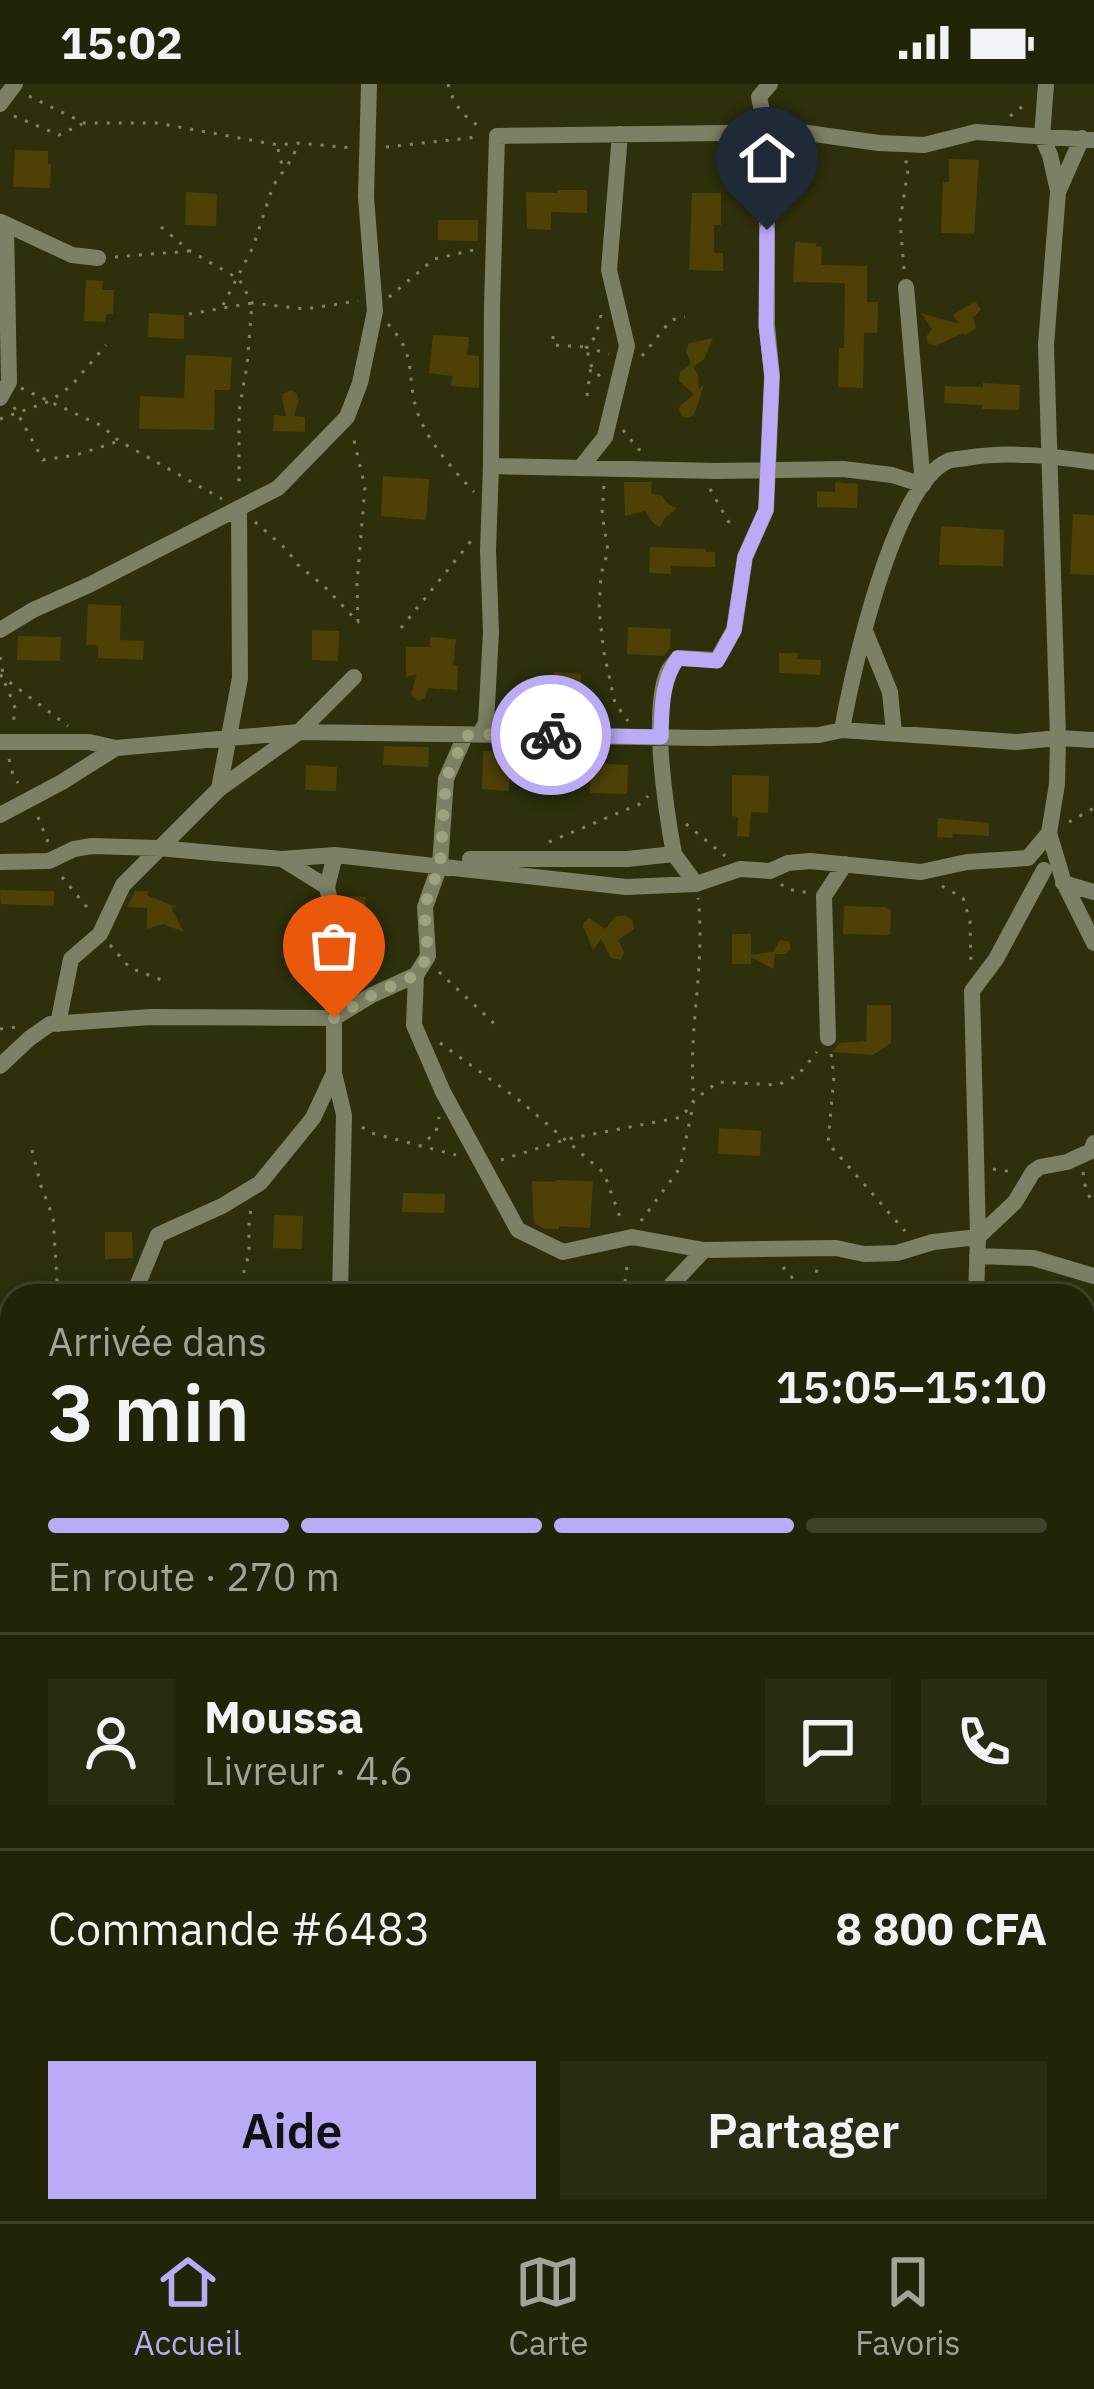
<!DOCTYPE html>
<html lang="fr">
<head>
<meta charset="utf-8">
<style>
	body { margin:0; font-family:"IBM Plex Sans",sans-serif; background:#2a2c12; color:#f1f3f6; height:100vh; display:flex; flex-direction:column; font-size:45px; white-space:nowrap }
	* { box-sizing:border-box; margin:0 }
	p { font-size:39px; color:#a2a49c }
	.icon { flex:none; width:66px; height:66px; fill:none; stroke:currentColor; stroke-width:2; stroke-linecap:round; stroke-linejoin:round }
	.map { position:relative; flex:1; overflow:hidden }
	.drawer { position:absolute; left:0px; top:1200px; width:1095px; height:939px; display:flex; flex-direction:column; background:#222408; border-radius:36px 36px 0 0; box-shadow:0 12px 48px #0002,0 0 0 3px #3f4129 }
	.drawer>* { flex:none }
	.pin { position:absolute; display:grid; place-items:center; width:102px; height:102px; color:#fff; margin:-123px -51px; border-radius:50% 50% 50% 0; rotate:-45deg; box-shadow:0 0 12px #0007 }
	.pin .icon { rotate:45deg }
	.courier { position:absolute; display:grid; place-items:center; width:120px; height:120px; margin:-60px; border:9px solid #bbaaf6; border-radius:50%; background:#fff; color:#222; box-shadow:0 3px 15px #0007 }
	.overview em { font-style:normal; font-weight:600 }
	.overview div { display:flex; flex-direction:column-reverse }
	.overview { display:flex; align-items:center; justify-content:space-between; height:204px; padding:0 48px }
	h1 { font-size:78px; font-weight:600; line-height:90px }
	.bar { display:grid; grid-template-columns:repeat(4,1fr); gap:18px 12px; align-content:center; height:144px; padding:0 48px }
	.bar i { height:15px; border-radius:9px; background:#3f4129 }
	.bar .selected { background:#bbaaf6 }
	.bar p { grid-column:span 4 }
	.line { display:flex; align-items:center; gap:30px; padding:0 48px; border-top:3px solid #3f4129 }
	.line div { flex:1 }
	.round { display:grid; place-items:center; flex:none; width:126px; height:126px; border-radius:0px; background:#2a2c12 }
	.action { display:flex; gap:24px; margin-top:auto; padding:24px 48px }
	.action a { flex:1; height:138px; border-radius:0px; background:#bbaaf6; color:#111; font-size:48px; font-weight:600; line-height:138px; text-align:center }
	.action a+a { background:#2a2c12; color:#f1f3f6 }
	.status { display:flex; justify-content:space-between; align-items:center; height:84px; padding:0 60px; background:#222408; direction:ltr }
	.status svg { height:33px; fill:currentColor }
	.dock { display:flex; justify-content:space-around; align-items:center; height:168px; border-top:3px solid #3f4129; background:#222408; font-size:33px; color:#a2a49c }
	.dock a { display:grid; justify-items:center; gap:6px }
	.dock .selected { color:#bbaaf6 }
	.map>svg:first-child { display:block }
	.building { fill:#4f4106 }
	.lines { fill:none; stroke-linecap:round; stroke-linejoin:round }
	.path { stroke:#828662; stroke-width:3; stroke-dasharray:3 9; stroke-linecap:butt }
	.minor { stroke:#7c8064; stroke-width:16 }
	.done { stroke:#9ea27f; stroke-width:12; stroke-dasharray:0 21.6 }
	.route { stroke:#bbaaf6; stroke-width:15 }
</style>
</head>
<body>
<div class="status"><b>15:02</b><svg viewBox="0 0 49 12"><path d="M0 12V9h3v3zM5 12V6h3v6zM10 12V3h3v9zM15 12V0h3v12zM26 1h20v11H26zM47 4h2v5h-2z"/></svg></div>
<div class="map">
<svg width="1094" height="2137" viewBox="0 0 1094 2137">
	<rect width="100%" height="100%" fill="#2d300b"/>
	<!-- building -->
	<path class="building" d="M15,66L48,67V80H51L50,104L13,103Z
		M949,75L979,76L974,150L941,149L943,98H949Z
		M557,106H587V129L551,128V146L527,145L526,108L557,109Z
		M186,108L217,110L216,142L185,141Z
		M692,109H721V141H714V169H723V187L689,186Z
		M438,136H478V157L438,156Z
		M795,158L816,159V162L822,163L821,181L867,182V218H878V232L877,249H864L863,304L838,303L839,264H844L845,199L793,198Z
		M86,196L103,197L102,206H114L113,230H106L105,238L84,237Z
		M975,217L981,225L973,234L976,244L965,251L964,249L934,262L928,259L926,253L932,245L921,229L959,240L953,231Z
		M149,229L184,231V255L148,253Z
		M433,251L469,253L467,271L479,272V304L451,302L452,292L429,289Z
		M713,254L704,275L693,283L698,291L699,305L704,301L694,331L687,334L683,333L679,326L680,322L694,310L679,297L680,288L691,280L686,267L689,259Z
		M186,271L232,273L230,306H215L214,346L139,345L140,312L184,314Z
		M983,299L1020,301L1019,326L982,325V321L944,319L945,302L983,303Z
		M291,306L295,308L299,315L294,332L305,333V348L273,347L274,331L286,332L282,314L283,310Z
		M383,392L429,395L426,436L381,432Z
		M624,398H652L651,409L662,412L668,420L677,424L665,434L660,443L654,440L645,427L625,432Z
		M835,398L858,400L857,424L817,423V407L835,408Z
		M1073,430L1094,431V491L1070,490Z
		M941,442L1004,446L1003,482L939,481Z
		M650,463L706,465V468H715V483L671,482V490L649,489Z
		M88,520L121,522L120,556L144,557L143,576L98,574V561H86Z
		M628,543L671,545L670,564L664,572L627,570Z
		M312,546L339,547L338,577L312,576Z
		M18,552L61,553L60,577L17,576Z
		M430,553L456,555L453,582H458L457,606L428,604L425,614L418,617L411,610L417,590L406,593V563H430Z
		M779,569H798L797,575L821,576L820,591L779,589Z
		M554,588L581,590L580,623L553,622Z
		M384,662L429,663L428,683L383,681Z
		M483,667L510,668L509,707L482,705Z
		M591,679L628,681L627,710L590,709Z
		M306,681L337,683L336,707L305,706Z
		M732,691L769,692L768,729L751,728L749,753L737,752L738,733L732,732Z
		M938,734L989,739V752L953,750L952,754L937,753Z
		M0,806L54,807V822L1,820Z
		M135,807H148L147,811L176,823L171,824L184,848L163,840L147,845V824L127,823Z
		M350,812L366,813L364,847H373L372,869L354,868L350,848Z
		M844,822L885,823L891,826L890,851L843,850Z
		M625,831L633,837L634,845L618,856L624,868L621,876L611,874L601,855L593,866L583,842L584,838L589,834L605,845L615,833Z
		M732,850H751V871L773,868L780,856L789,858L791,865L786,870H775L773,885L751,873V880H732Z
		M867,921H891V959L873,971L832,968L840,959L866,957Z
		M719,1044L761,1047L760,1072L718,1070Z
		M555,1096L593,1097L590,1144L559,1142V1145H544L534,1139L532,1097L555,1098Z
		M403,1109L445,1110L444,1129L402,1128Z
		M274,1131L303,1132L302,1165L273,1164Z
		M105,1148H132L133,1174L105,1175Z"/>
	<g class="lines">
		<!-- path -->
		<path class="path" d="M448,0C454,22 465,35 484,45
			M29,12L84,39H157L278,61L298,59L353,64
			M14,32L59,51L82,40
			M1010,32L1026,20
			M386,63L478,53
			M278,65L283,85
			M161,143L190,167L239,195L252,219L305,225L358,217
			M115,173L189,167
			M904,185L900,137L909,80L905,77
			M389,213L434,175L478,165
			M223,221L253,163L273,102L293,73L297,62
			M189,230L252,219L247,282L239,327V404
			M601,231L596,252L586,263L609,270
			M388,240C419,273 405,293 418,330C430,361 452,384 474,408
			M553,252V261L586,263L591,281L601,294
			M642,272L671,236L685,233
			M21,304L102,342L119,357L222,415
			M587,312L591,282
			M14,323L43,376L76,371L119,357
			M0,335L50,317L71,302L106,261
			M623,346L638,365L645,368
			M604,402L602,430L608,467L601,490L599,526L604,569L615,619L628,637
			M710,405L731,442
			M255,438L286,465L298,481L324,502L358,538L357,500L365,403L353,352
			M401,544L471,457
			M0,573L3,590
			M0,591L68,642
			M5,599L16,626L12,641
			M9,675L13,691L18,699
			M38,733L48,758
			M1069,738L1094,724
			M686,740L725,772
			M549,758L642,719L648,712
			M62,793L90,827
			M781,800L786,805L811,809
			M942,802L963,814L970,837L971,881
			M110,861L130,884L167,898
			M439,888L500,945
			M0,945L16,943
			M440,959L519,1016L604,1089L621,1136
			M831,970L834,992L828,1059L905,1147
			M362,1043L371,1049L456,1071
			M419,1063L436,1048L439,1033
			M32,1066L41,1102L53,1133L58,1212
			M501,1076L567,1055L682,1033L694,1016C687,948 706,882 698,814
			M993,1085L1014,1088
			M1083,1088L1086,1107L1094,1120
			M641,1137L680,1084L694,1016L718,998L778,1001L798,991L817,968
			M783,1183L808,1212
			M625,1198L628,1174
			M237,1212L249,1170V1135L251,1126
			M811,1212L818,1180
			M0,1227H12
			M1087,1414L1094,1411
			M0,1507L12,1528
			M0,1552L12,1553
			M0,1694L12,1695
			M0,1823L12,1832
			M1083,1939L1094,1914
			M0,2097L5,2088L12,2084
			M21,2127V2137
			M0,2129L15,2127
			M911,2137L920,2127"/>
		<!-- minor -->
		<path class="minor" d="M1046,0L1042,53L1050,71L1058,107
			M0,20L15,0
			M1082,54L1058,108L1046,261L1058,654L1057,700L1049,749L1064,799L1094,859
			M1,138L72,171L98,174
			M0,314L9,298L6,142
			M491,382L492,222L497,52L800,48L879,59L924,61L976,48L1094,56
			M582,382L605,353L627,262L609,186L620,50
			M0,546L33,526L89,501L278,404L347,333L360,299L375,227L366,113L369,0
			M865,547L890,608L894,649
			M842,646C852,589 893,401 948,377C954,375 960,375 966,374C1010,367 1050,372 1094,378
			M480,649L486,639L491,548L488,466L491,382L717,387L843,385L892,391L923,401L906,203
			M0,658H89L116,664L299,648L707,654L819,651L842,646L1016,658L1058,654L1094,656
			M219,705L299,648L354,593
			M0,731L62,698L116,664
			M674,770C666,727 651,630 667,590C669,584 674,580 678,574L717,576L734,546L745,473L766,426L772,292L767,241V50L759,13L770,0
			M282,775L327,803
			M470,775H627L674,770L696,800
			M0,778L49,777L74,765L92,762L158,764L282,775L335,771L626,803L696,800L740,785L770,787L788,779L810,777L921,788L967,778L1028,774L1049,749
			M1063,799L1094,808
			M416,891L414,941L443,1008L518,1146L563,1168L632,1153L704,1166
			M58,940L71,875L100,850L123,801L219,705L240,594L239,424
			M828,954L824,812L845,780
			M0,982L30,954L50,940L150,933L334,934L345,887L327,803L335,771
			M334,989L344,1031L340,1212
			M977,1172L1033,1174L1094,1192
			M133,1212L158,1151L222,1122L260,1099L313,1034L334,989V934L372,911L416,891L428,872L425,823L440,781L446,695L465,652
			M661,1212L704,1166L836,1164L864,1170L897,1169L933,1158L978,1153L1015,1118L1033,1088L1040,1083L1067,1078L1091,1067L1094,1059
			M976,1212L978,1153L972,907L996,875L1044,786
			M1094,1296V1321
			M0,1343L12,1336
			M1083,1620L1094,1616
			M297,2137L299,2127
			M425,2137L427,2127
			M542,2137L552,2127
			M867,2137V2127"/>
	</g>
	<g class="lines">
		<!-- done -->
		<path class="done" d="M334,934L372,911L416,891L428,872L424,823L440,781L446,695L465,652L480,650L551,651"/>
		<!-- route -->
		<path class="route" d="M551,651L661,653C662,625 661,598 678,574L717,577L734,546L745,473L766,426L772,292L766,242L767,146"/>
	</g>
</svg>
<div class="pin" style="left:334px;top:934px;background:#ea580c"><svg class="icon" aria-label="bag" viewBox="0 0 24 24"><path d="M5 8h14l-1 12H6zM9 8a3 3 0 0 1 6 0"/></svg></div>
<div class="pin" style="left:767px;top:146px;background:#1f2937"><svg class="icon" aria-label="home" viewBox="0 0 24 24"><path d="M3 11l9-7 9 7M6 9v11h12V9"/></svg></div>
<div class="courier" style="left:551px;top:651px"><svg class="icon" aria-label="bike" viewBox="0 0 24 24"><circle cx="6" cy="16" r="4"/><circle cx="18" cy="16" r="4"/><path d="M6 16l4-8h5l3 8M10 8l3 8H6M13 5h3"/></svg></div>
<section class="drawer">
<div class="overview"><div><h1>3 min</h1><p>Arrivée dans</p></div><em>15:05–15:10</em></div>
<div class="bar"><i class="selected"></i><i class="selected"></i><i class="selected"></i><i></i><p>En route · 270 m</p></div>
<div class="line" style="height:216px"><a class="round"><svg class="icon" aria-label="person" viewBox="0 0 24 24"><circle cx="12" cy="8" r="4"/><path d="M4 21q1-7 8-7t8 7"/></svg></a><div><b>Moussa</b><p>Livreur · 4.6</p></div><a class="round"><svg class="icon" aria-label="chat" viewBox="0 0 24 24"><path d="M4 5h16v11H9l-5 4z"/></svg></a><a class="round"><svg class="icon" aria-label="phone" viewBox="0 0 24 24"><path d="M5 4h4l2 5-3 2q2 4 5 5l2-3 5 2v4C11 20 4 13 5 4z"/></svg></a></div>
<div class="line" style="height:156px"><div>Commande #6483</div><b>8 800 CFA</b></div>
<div class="action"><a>Aide</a><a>Partager</a></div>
</section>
</div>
<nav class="dock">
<a class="selected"><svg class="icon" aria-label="home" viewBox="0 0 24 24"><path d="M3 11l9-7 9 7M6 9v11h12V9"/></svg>Accueil</a>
<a><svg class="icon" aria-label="map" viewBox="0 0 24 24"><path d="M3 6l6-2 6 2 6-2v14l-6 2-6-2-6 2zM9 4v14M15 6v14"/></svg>Carte</a>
<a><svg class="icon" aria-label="saved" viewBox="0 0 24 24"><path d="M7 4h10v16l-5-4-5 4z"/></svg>Favoris</a>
</nav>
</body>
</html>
